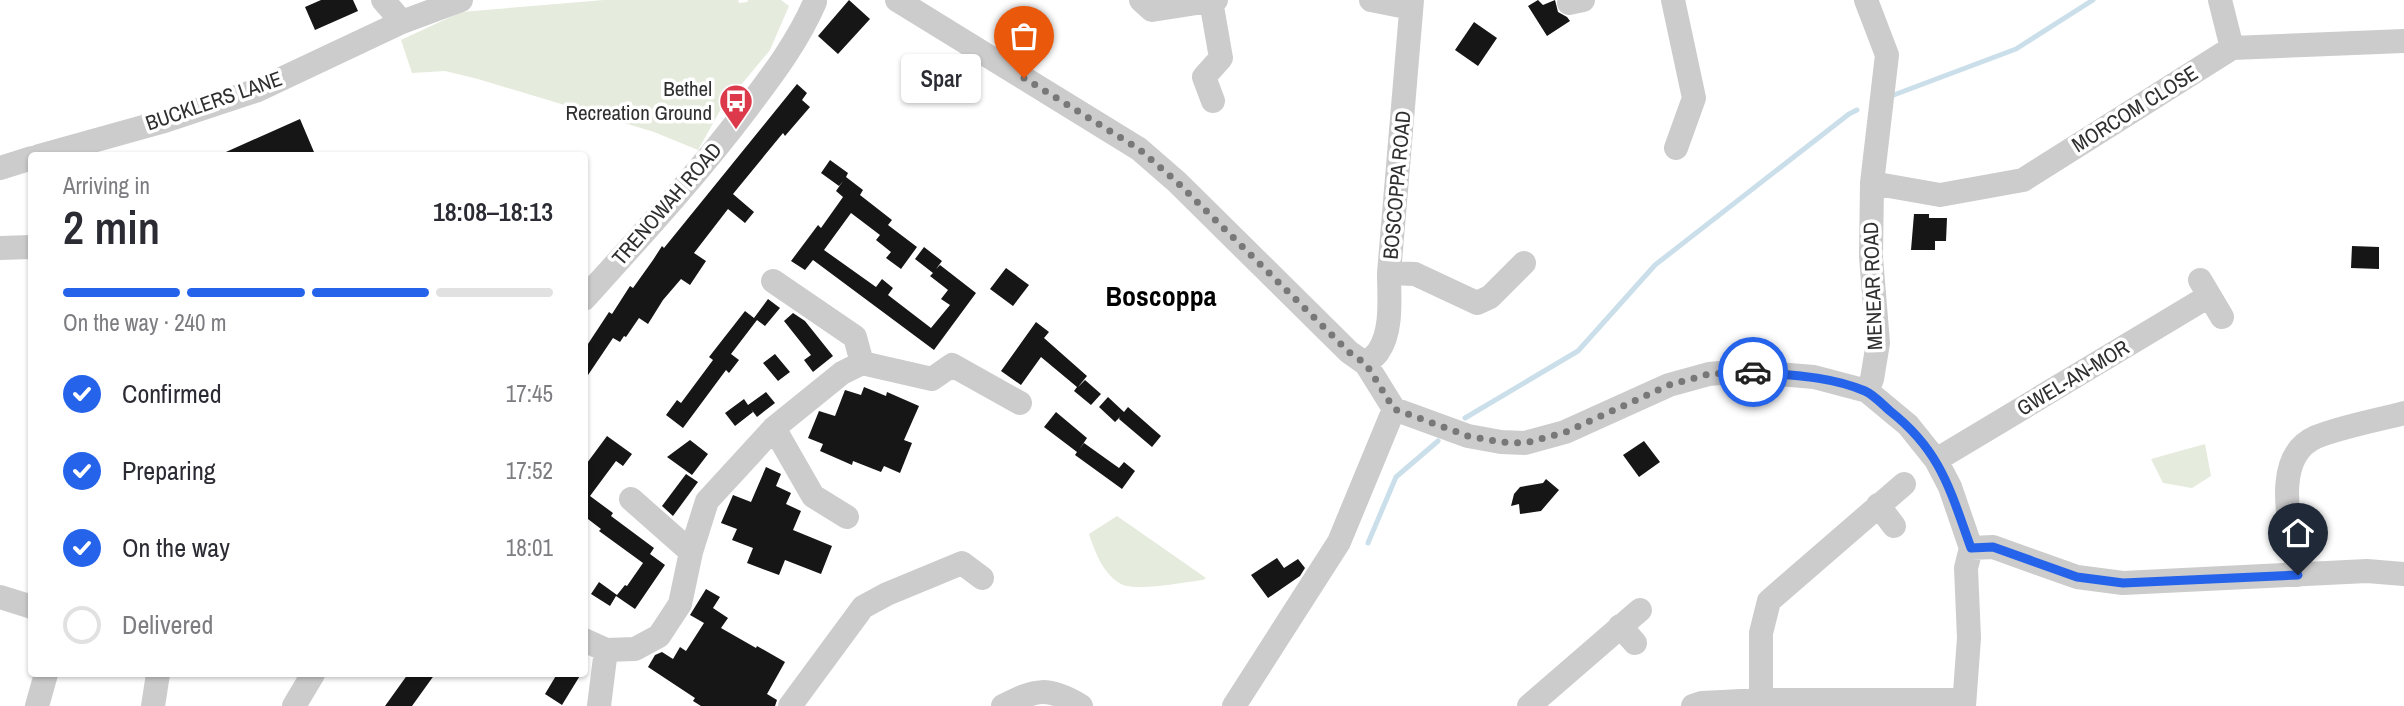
<!DOCTYPE html>
<html lang="en">
<head>
<meta charset="utf-8">
<style>
	body { margin:0; font-family:"Archivo Narrow",sans-serif; background:#f7f7f7; color:#2b2b33; height:100vh; display:flex; flex-direction:column; font-size:26px; white-space:nowrap }
	* { box-sizing:border-box; margin:0 }
	p { font-size:23px; color:#7c7c81 }
	.icon { flex:none; width:38px; height:38px; fill:none; stroke:currentColor; stroke-width:2; stroke-linecap:round; stroke-linejoin:round }
	.map { position:relative; flex:1; overflow:hidden }
	.details { position:absolute; left:28px; top:152px; width:560px; height:525px; display:flex; flex-direction:column; background:#fff; border-radius:7px; box-shadow:0 2px 5px #0004 }
	.details>* { flex:none }
	.pin { position:absolute; display:grid; place-items:center; width:60px; height:60px; color:#fff; margin:-72px -30px; border-radius:50% 50% 50% 0; rotate:-45deg; box-shadow:0 0 7px #0007 }
	.pin .icon { rotate:45deg }
	.courier { position:absolute; display:grid; place-items:center; width:70px; height:70px; margin:-35px; border:5px solid #2563eb; border-radius:50%; background:#fff; color:#222; box-shadow:0 2px 9px #0007 }
	.bubble { position:absolute; height:49px; border-radius:7px; background:#fff; box-shadow:0 2px 5px #0004; font-size:23px; font-weight:600; line-height:49px; text-align:center }
	.head em { font-style:normal; font-weight:600 }
	.head div { display:flex; flex-direction:column-reverse }
	.head { display:flex; align-items:center; justify-content:space-between; height:119px; padding:0 35px }
	h1 { font-size:46px; font-weight:600; line-height:52px }
	.bar { display:grid; grid-template-columns:repeat(4,1fr); gap:10px 7px; align-content:center; height:84px; padding:0 35px }
	.bar i { height:9px; border-radius:5px; background:#e1e1e2 }
	.bar .selected { background:#2563eb }
	.bar p { grid-column:span 4 }
	ol { padding:0 35px; list-style:none }
	li { display:flex; align-items:center; gap:21px; height:77px }
	li p { margin-inline-start:auto }
	li .icon { padding:7px; border-radius:50%; background:#2563eb; color:#fff; stroke-width:4 }
	li:last-child { color:#7c7c81 }
	li i { width:38px; height:38px; border:4px solid #e1e1e2; border-radius:50% }
	.map>svg:first-child { display:block }
	.green { fill:#e5ebdd }
	.lines { fill:none; stroke-linecap:round; stroke-linejoin:round }
	.stream { stroke:#cadfea; stroke-width:5 }
	.building { fill:#161616 }
	.minor { stroke:#ccc; stroke-width:24 }
	.done { stroke:#787878; stroke-width:7; stroke-dasharray:0 12.6 }
	.route { stroke:#2563eb; stroke-width:9 }
	.labels { text-anchor:middle; stroke-width:7; stroke-linejoin:round; paint-order:stroke }
	.poi-label { font-size:21px; fill:#2f2f2f; stroke:#fff; text-anchor:end }
	.street-label { font-size:21px; fill:#2f2f2f; stroke:#fff }
	.district-label { font-size:28px; font-weight:bold; fill:#000; stroke:#fff }
</style>
</head>
<body>
<div class="map">
<svg width="2404" height="706" viewBox="0 0 2404 706">
	<rect width="100%" height="100%" fill="#fff"/>
	<!-- green -->
	<path class="green" d="M604,0H738L739,3L747,2L748,0H781L789,6L770,50L721,109L698,150L654,132L478,79L445,71L412,73L401,40L461,12Z
		M2205,444L2211,476L2192,488L2163,483L2151,459Z
		M1117,516L1206,578L1203,580C1184,582 1137,592 1121,584C1103,574 1095,552 1089,534Z"/>
	<g class="lines">
		<!-- stream -->
		<path class="stream" d="M1891,96L2016,49L2093,0
			M1465,418L1578,351L1655,265L1849,114L1857,110
			M1368,543L1396,477L1438,441"/>
	</g>
	<!-- building -->
	<path class="building" d="M321,0H353L358,11L315,30L305,7Z
		M849,0L870,19L838,54L818,36Z
		M1538,0L1543,5L1555,0L1558,12L1567,17L1570,21L1547,36L1528,6Z
		M1474,22L1497,38L1478,66L1455,50Z
		M797,84L807,93L802,100L810,107L785,136L783,133L733,194L754,212L745,223L728,209L694,253L706,261L690,285L681,279L663,300L648,324L639,318L626,337L624,336L620,342L613,338L584,381V350L609,312L612,314L630,286L633,288L653,260L662,246L664,248Z
		M300,119L314,152L307,156H217Z
		M830,160L848,173L846,177L863,190L860,195L892,220L888,225L917,247L901,269L886,258L891,252L876,240L880,235L851,213L824,250L876,287L882,279L893,288L888,295L931,328L950,305L941,299L948,290L930,276L933,273L915,259L924,247L942,261L936,269L940,265L976,293L934,350L813,260L805,270L791,261L818,225L821,228L843,197L836,191L843,181L839,186L821,173Z
		M1914,214H1929V218H1947L1946,241H1935V250H1911Z
		M2352,246L2379,247V269L2351,268Z
		M1006,268L1029,285L1013,306L990,289Z
		M768,299L780,308L765,326L757,320L731,354L739,360L729,373L726,370L683,428L666,415L677,400L681,403L713,360L709,357L745,311L754,318Z
		M793,313L805,321L833,356L813,372L804,360L811,355L784,321Z
		M1036,322L1049,332L1044,338L1087,376L1078,387L1085,380L1101,394L1091,405L1074,391L1077,387L1041,357L1021,385L1001,371Z
		M775,354L790,372L778,381L763,363Z
		M864,387L886,396L887,392L919,406L904,440L912,443L900,473L884,466L881,472L853,461L852,465L820,451L823,444L808,438L819,411L835,416L845,390L861,395Z
		M766,392L775,403L757,417L751,409L753,412L735,426L725,413L744,399L748,405Z
		M1108,397L1124,412L1128,407L1161,436L1152,447L1119,419L1120,417L1115,422L1099,407Z
		M1056,412L1087,438L1079,450L1084,443L1119,468L1124,462L1135,471L1122,489L1075,455L1077,452L1044,427Z
		M607,436L632,454L623,466L616,461L590,496L613,513L611,516L654,548L650,554L665,565L635,609L616,596L610,606L591,594L599,582L617,595L625,585L627,586L643,563L599,531L601,529L584,516V467Z
		M690,440L708,454L692,475L667,457Z
		M1644,441L1660,462L1639,477L1623,455Z
		M766,467L781,474L776,486L791,493L786,504L801,511L793,530L832,546L821,574L785,560L779,575L747,563L753,548L732,540L737,529L721,523L733,495L751,502Z
		M686,474L698,482L673,516L662,506Z
		M1546,479L1559,490L1541,511L1520,514L1519,504L1511,506L1514,494L1520,487L1543,483Z
		M1277,558L1284,568L1298,559L1305,568L1300,576L1268,598L1251,575Z
		M706,589L720,597L713,608L728,618L721,628L756,648L757,646L785,662L767,694L777,700L775,706H701L693,701L695,698L648,667L655,655L662,652L673,659L680,647L686,651L704,623L690,615Z
		M408,674H435L412,706H385Z
		M557,674H581L562,705L545,694Z"/>
	<g class="lines">
		<!-- minor -->
		<path class="minor" d="M383,0L402,22
			M897,0L1139,149L1177,182L1349,352L1366,364L1394,409L1468,436L1501,442L1525,443L1565,432L1669,385L1709,374L1742,371L1814,377L1867,391L1908,425L1936,460L1950,487L1971,548L1966,568L1969,638L1964,706
			M1141,0L1152,10L1216,0
			M1371,0L1411,8
			M1673,0L1694,98L1676,148
			M1866,0L1887,55L1872,183L1871,257L1878,343L1872,379L1867,391
			M2220,0L2232,48
			M1211,1L1221,58L1204,77L1213,101
			M1569,3L1583,0
			M39,156L161,122L258,90L402,22L461,0
			M0,168L32,158
			M1872,183L1940,195L2023,180L2232,48L2404,41
			M0,248L31,247
			M1389,273L1415,274L1477,303L1490,297L1524,263
			M2200,280L2222,317
			M773,281L855,337L862,363
			M584,299C641,236 698,174 749,106C774,73 798,41 815,2
			M1366,364C1370,360 1375,356 1378,352C1393,331 1389,297 1389,273L1412,0
			M774,428L813,496L847,517
			M1936,460L2209,296
			M631,499L691,552
			M1878,505L1894,526
			M1971,548L1993,547L2077,577L2123,583L2367,571L2404,574
			M2298,575C2293,534 2268,458 2316,437C2340,427 2378,420 2404,413
			M0,597L32,607
			M1620,626L1635,643
			M584,640L606,650L635,649L659,636L680,604L691,552L707,501L774,428L842,373L862,363L932,379L952,365L1020,403
			M1761,700V633L1769,601L1904,484
			M37,706L46,674
			M153,706L158,674
			M294,706L313,674
			M599,706L606,650
			M790,706L863,607L887,594L962,563L982,578
			M1003,706C1036,689 1048,686 1081,706
			M1234,706L1339,542L1394,409
			M1529,706L1640,610
			M1693,706L1702,703L1761,700H1964"/>
	</g>
	<g class="lines">
		<!-- done -->
		<path class="done" d="M1024,78L1139,149L1177,182L1349,352L1366,364L1394,409L1468,436L1501,442L1525,443L1566,432L1669,385L1709,374L1753,372"/>
		<!-- route -->
		<path class="route" d="M1753,372C1790,375 1830,376 1865,391C1874,395 1883,405 1890,411C1941,451 1950,490 1971,548L1993,547L2077,577L2123,583L2298,575"/>
	</g>
	<!-- icons -->
	<defs>
		<g id="bus-pin" transform="scale(1.75)"><path d="M0 17L-7.5 6A9.5 9.5 0 1 1 7.5 6Z" fill="#dc3a4b" stroke="#fff"/><path d="M-5-6H5V4H4V6H2V4H-2V6H-4V4H-5ZM-3.5-4V0h7V-4ZM-3.5 1.2v1.5H-2V1.2ZM2 1.2v1.5H3.5V1.2Z" fill="#fff"/></g>
	</defs>
	<g fill-rule="evenodd">
		<use href="#bus-pin" x="736" y="101"/>
	</g>
	<g class="labels">
		<!-- poi labels -->
		<g class="poi-label">
			<text x="712" y="96">Bethel<tspan x="712" dy="24">Recreation Ground</tspan></text>
		</g>
		<!-- street labels -->
		<g class="street-label">
			<text transform="translate(214 101) rotate(-19)" y="7">BUCKLERS LANE</text>
			<text transform="translate(2135 109) rotate(-32)" y="7">MORCOM CLOSE</text>
			<text transform="translate(1397 185) rotate(-85)" y="7">BOSCOPPA ROAD</text>
			<text transform="translate(667 204) rotate(-49)" y="7">TRENOWAH ROAD</text>
			<text transform="translate(1873 286) rotate(-92)" y="7">MENEAR ROAD</text>
			<text transform="translate(2073 378) rotate(-31)" y="7">GWEL-AN-MOR</text>
		</g>
		<!-- district labels -->
		<g class="district-label">
			<text x="1161" y="306">Boscoppa</text>
		</g>
	</g>
</svg>
<div class="pin" style="left:1024px;top:78px;background:#ea580c"><svg class="icon" aria-label="bag" viewBox="0 0 24 24"><path d="M5 8h14l-1 12H6zM9 8a3 3 0 0 1 6 0"/></svg></div>
<div class="pin" style="left:2298px;top:575px;background:#1f2937"><svg class="icon" aria-label="home" viewBox="0 0 24 24"><path d="M3 11l9-7 9 7M6 9v11h12V9"/></svg></div>
<div class="courier" style="left:1753px;top:372px"><svg class="icon" aria-label="car" viewBox="0 0 24 24"><path d="M5 17H2v-5l4-1 3-4h7l3 4 3 1v5h-3M9 17h6M6 11h13"/><circle cx="7" cy="17" r="2"/><circle cx="17" cy="17" r="2"/></svg></div>
<div class="bubble" style="left:901px;top:54px;width:80px">Spar</div>
<section class="details">
<div class="head"><div><h1>2 min</h1><p>Arriving in</p></div><em>18:08–18:13</em></div>
<div class="bar"><i class="selected"></i><i class="selected"></i><i class="selected"></i><i></i><p>On the way · 240 m</p></div>
<ol>
<li><svg class="icon" aria-label="check" viewBox="0 0 24 24"><path d="M5 12l5 5 9-10"/></svg>Confirmed<p>17:45</p></li>
<li><svg class="icon" aria-label="check" viewBox="0 0 24 24"><path d="M5 12l5 5 9-10"/></svg>Preparing<p>17:52</p></li>
<li><svg class="icon" aria-label="check" viewBox="0 0 24 24"><path d="M5 12l5 5 9-10"/></svg>On the way<p>18:01</p></li>
<li><i></i>Delivered</li>
</ol>
</section>
</div>
</body>
</html>
